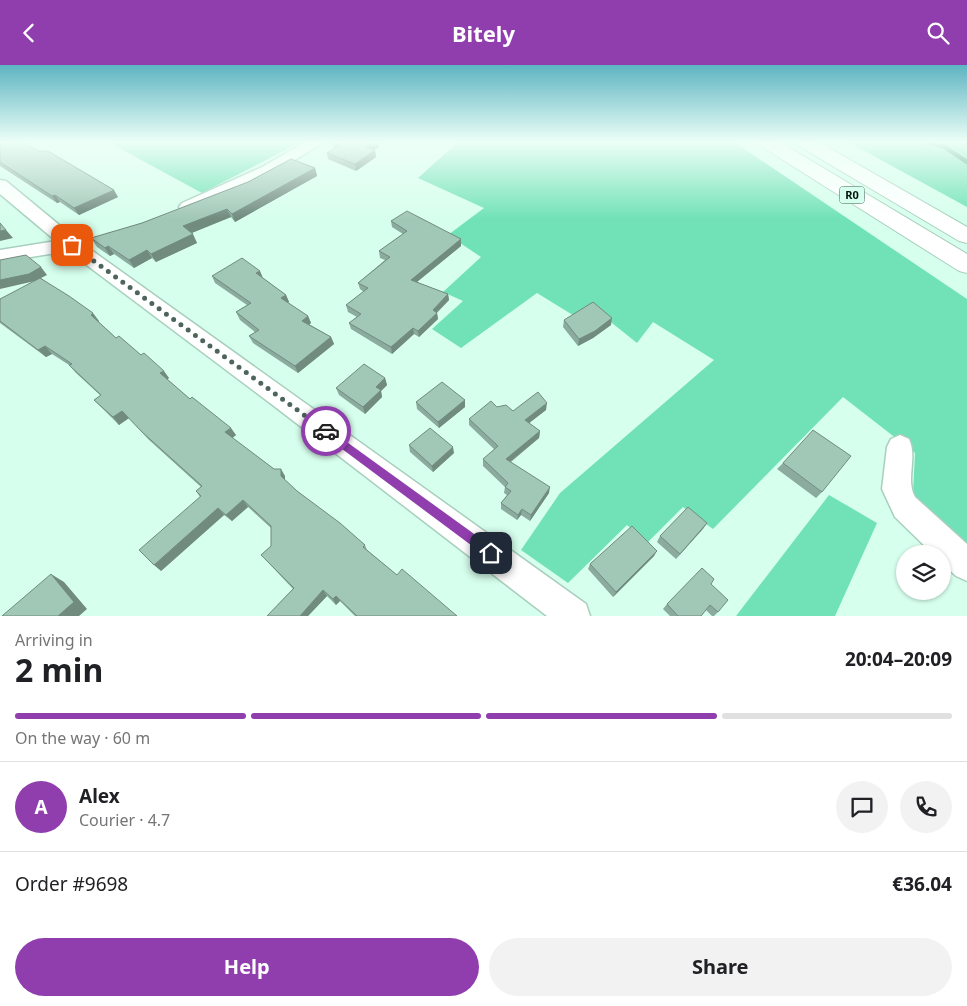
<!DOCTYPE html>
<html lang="en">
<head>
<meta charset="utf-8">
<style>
	body { margin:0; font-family:"Noto Sans",sans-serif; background:#f2f2f2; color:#202124; height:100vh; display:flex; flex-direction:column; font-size:19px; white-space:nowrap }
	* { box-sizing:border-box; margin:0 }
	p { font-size:16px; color:#757577 }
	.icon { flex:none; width:28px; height:28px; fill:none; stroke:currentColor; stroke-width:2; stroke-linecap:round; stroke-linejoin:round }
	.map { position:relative; height:551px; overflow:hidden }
	.drawer { display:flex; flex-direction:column; background:#fff; flex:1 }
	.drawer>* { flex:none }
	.controls { position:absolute; left:896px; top:480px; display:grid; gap:10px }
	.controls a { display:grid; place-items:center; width:55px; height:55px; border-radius:50%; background:#fff; box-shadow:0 1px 4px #0004; font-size:25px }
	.pin { position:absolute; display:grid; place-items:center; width:42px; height:42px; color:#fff; margin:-21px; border-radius:10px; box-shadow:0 2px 8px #0006 }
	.courier { position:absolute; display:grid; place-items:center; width:50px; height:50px; margin:-25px; border:4px solid #903ead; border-radius:50%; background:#fff; color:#222; box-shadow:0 1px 6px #0007 }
	.overview em { font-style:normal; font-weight:700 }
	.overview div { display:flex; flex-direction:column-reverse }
	.overview { display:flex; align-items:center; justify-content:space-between; height:85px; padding:0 15px }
	h1 { font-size:32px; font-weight:700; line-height:38px }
	.bar { display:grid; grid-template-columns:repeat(4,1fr); gap:8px 5px; align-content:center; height:60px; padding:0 15px }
	.bar i { height:6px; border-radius:4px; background:#e0e0e0 }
	.bar .active { background:#903ead }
	.bar p { grid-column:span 4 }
	.line { display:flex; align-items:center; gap:12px; padding:0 15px; border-top:1px solid #e0e0e0 }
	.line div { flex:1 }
	.round { display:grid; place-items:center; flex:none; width:52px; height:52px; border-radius:26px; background:#f2f2f2 }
	.action { display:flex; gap:10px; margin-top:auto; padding:10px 15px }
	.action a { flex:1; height:58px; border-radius:30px; background:#903ead; color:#fff; font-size:20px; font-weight:700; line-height:58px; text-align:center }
	.action a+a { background:#f2f2f2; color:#202124 }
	header { display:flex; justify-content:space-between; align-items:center; height:65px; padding:0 15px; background:#903ead; color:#fff; font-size:22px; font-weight:700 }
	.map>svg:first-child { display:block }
	.green { fill:#71e2b7 }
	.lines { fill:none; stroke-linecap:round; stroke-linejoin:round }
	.stream { stroke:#218363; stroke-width:4.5 }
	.minor-casing { stroke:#a8cfbe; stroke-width:3 }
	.highway-casing { stroke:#a8cfbe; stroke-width:2 }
	.minor { fill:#fff; fill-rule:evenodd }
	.highway { fill:#fff; fill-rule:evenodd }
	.wall { fill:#8aab9d }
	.shaded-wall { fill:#718b7f }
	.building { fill:#a1c7b6; stroke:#718b7f }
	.route { fill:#903ead }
	.done { stroke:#4e655b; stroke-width:5; stroke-dasharray:0 9 }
	.labels { text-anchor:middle; stroke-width:5; stroke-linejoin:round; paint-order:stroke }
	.shield { fill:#d7ffed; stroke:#435950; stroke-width:1 }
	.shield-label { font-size:11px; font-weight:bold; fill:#04120c }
</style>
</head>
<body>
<header><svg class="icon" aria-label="back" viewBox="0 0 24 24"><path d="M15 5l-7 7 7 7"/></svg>Bitely<svg class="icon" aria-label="search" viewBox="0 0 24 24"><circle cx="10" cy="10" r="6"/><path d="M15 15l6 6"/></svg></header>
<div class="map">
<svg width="967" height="551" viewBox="0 0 967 551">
	<rect width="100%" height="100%" fill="#d7ffed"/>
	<!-- green -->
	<path class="green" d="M108,77H301L202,128Z
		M458,77H734L967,234V481L918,439L913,428L915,388L843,332L713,464L683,442L647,478L627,460L568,518L521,485L560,428L714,295L653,257L637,278L592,242L576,252L537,228L461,283L432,264L463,236L443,227L481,192L448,170L484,143L418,113Z
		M848,77H967V142Z
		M829,430L877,458L835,551H736Z"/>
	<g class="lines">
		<!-- stream -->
		<path class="stream" d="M925,77L943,81L967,97"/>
		<!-- minor casing -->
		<g class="minor-casing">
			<path id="minor" d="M306,77H324L274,108L194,146L188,147L182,146L179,142L182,138L262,102Z
				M0,115L6,116L75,173L87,174L89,178L87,182L586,539L590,551H547L274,341L68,186L0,197V185L56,176L0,129Z
				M900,370L909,374C918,393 905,414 915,432L967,479V516L956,511L942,498V489H933L895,452L882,424L887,382L891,374Z"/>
		</g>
		<!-- highway casing -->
		<g class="highway-casing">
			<path id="highway" d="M758,77H780L967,189V208L959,206L761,81Z
				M796,77H819L967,162V178L959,176L799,81Z"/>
		</g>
		<!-- minor -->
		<use href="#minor" class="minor"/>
		<!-- highway -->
		<use href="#highway" class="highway"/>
	</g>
	<!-- wall -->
	<path class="wall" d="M0,77L118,132L79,150L60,137L57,138L0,101Z
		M332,77H378L379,82L374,85L376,92L356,106L328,94L327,88L334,84Z
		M315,103L317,111L235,157L231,152L191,168L197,178L156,197L152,193L134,203L114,189L110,191L97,182L91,173L142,158Z
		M391,156L461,174V181L417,217L448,229L449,235L437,248L438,254L419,272L414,269L392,289L351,264L349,258L357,252L348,247L346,240L364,227L360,224L358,218L385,195L380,193L379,186L403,169L392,162Z
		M47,210L41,213L99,256V257L116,273L141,290L169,313L167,314L190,334L236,370L232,373L274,404L285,411V415L297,426L365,480L367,485L397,510L457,551H355L340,536L336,540L327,531L308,551H267L293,524L261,490L271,481V463L248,442L232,456L224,450L161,506L200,432L196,426L201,422L148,374L129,353L119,360L94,335L101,331L76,308L69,300L52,289L46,292L0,258V234Z
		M212,211L263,213L286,230L289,237L288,238L308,251L311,258L309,259L331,272L334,279L298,308L253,278L249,271L255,267L240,255L236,247L247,240L215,218Z
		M564,255L611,260L593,273L578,281L563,262Z
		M385,313L387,320L381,326L382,332L365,349L339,330L336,323Z
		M465,335V342L439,363L417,344L416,337Z
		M497,342L513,346L546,345L529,358L540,366L539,373L511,397L549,428L530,456L521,450L517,455L501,444V438L507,430L504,428L505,422L483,401V394L495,385L469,360V354Z
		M409,380L454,388L433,407L410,387Z
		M783,398L822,427L816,433L777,404Z
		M707,458L676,494L657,477L660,471Z
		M654,491L613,532L588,504L590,499Z
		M711,519L718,547L714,551H712L706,545L701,551H670L663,544L667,539Z"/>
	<!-- shaded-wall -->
	<path class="shaded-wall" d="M374,77H378L379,82L367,89L366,82Z
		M375,85L376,92L356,106L355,99Z
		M315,103L317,111L235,157L232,149Z
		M114,125L118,132L79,150L74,143Z
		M55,130L60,137L57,138L52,131Z
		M227,144L231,152L187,170L183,161Z
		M6,165L13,173L0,176V166Z
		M193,169L197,178L156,197L151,189Z
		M461,174V181L412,221L411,215Z
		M108,181L114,189L110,191L105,183Z
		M147,185L152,193L134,203L129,195Z
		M41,202L47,210L35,216L0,224V215Z
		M260,206L263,213L256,208Z
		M448,229L449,235L435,249L437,248L438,254L419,272L418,266L433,245Z
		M286,230L289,237L284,241L281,233Z
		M93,248L99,256L97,258L91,250Z
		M308,251L311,258L305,263L302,256Z
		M612,253L611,260L593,273L578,281L579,274Z
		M413,263L414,269L392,289L391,282Z
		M331,272L334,279L298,308L295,301Z
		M45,281L52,289L46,292L38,285Z
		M164,306L169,313L165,316L160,308Z
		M385,313L387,320L381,326L382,332L365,349L363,342L376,322Z
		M465,335V342L439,363L438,357Z
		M547,338L546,345L524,362L525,355Z
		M122,346L129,353L119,360L113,352Z
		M231,363L236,370L230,375L225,367Z
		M540,366L539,373L506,400V394Z
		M453,382L454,388L433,407L432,401Z
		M281,404L285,411V418L281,411Z
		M550,422L549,428L530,456L531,450Z
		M243,435L248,442L232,456L226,450Z
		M218,443L224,450L161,506L154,500Z
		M522,444L521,450L517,455L518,450Z
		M707,458L703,464L676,494L680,489Z
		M657,486L654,491L613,532L616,527Z
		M51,509L64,517L87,544L79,551H58Z
		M323,525L327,531L308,551H300Z
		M336,531L340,536L336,540L333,534Z"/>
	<!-- building -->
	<path class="building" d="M0,77H23L39,86H48L114,125L74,143L55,130L52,131L0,97Z
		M333,77H374L366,82L375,85L355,99L327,88L340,80Z
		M291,94L315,103L232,149L227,144L183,161L193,169L151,189L147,185L129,195L108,181L105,183L91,173L142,158L248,117Z
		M407,146L461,174L411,215L448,229L433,245L437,248L418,266L413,263L391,282L349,258L361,249L346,240L368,223L358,218L390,192L379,186L407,166L391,156Z
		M0,158L6,165L0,166Z
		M26,190L41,202L29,209L0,215V195Z
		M242,193L260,206L256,208L286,230L281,233L308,251L302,256L331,272L295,301L249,271L259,265L236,247L251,238L212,211Z
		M40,213L69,231L93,248L91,250L116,273L119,271L141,290L144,288L164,306L160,308L190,334L192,332L231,363L225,367L274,404H281V411L297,426L340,458L365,480L363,482L397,510L402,504L457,551H357L336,531L333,534L323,525L300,551H267L294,523L261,490L271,481V461L243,435L226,450L218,443L154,500L139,485L201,431L196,426L202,421L142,367L122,346L113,352L94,335L101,330L69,300L72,299L45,281L38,285L0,256V234Z
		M593,237L612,253L595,266L579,274L564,255Z
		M364,299L385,313L376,322L381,325L363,342L336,323Z
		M442,317L465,335L438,357L416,337Z
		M538,327L547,338L525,355L540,366L506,394L550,422L531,450L522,444L518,450L501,438L511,426L505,422L508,418L483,394L498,381L469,354L491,336L497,342L506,340L513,346Z
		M430,363L453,382L432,401L409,380Z
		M813,365L851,391L822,427L783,398Z
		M688,442L707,458L680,489L660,471Z
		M632,461L657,486L616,527L590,499Z
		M702,503L714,514L711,519L728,535L718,547L710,540L701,551H678L667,539Z
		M51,509L74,537L58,551H2Z"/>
	<!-- sky -->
	<linearGradient id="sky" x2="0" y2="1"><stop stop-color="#5db4c2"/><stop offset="0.5" stop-color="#edfff7"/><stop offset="1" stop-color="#edfff7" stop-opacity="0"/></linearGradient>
	<rect width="967" height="154" fill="url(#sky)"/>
	<!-- route -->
	<path class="route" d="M326,362L495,484L496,488L495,492L491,494L487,492L322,369L321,366Z"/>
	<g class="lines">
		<!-- done -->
		<path class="done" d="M72,180L326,366"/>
	</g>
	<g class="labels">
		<!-- shield labels -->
		<rect class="shield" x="839.5" y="121.5" width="25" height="17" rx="4"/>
		<g class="shield-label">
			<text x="852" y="134">R0</text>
		</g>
	</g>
</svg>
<div class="controls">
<a><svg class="icon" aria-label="layers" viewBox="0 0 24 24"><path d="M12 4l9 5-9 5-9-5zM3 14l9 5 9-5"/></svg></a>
</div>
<div class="pin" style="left:72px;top:180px;background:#ea580c"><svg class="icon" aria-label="bag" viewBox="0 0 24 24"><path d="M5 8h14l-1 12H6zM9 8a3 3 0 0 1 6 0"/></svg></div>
<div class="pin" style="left:491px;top:488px;background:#1f2937"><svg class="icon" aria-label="home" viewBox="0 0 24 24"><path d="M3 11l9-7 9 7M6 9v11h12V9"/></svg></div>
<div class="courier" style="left:326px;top:366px"><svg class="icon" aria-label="car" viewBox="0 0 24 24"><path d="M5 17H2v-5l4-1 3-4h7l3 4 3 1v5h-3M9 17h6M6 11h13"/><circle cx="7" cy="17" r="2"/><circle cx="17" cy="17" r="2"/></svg></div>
</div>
<section class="drawer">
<div class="overview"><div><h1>2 min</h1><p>Arriving in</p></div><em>20:04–20:09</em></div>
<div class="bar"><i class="active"></i><i class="active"></i><i class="active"></i><i></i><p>On the way · 60 m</p></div>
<div class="line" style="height:90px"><b class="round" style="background:#903ead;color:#fff">A</b><div><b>Alex</b><p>Courier · 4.7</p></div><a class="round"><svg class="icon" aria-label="chat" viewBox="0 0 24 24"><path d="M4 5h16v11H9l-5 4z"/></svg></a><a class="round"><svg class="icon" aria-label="phone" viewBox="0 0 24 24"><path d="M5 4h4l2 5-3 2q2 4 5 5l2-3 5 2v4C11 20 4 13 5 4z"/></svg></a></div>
<div class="line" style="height:65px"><div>Order #9698</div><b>€36.04</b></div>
<div class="action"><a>Help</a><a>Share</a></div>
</section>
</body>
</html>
